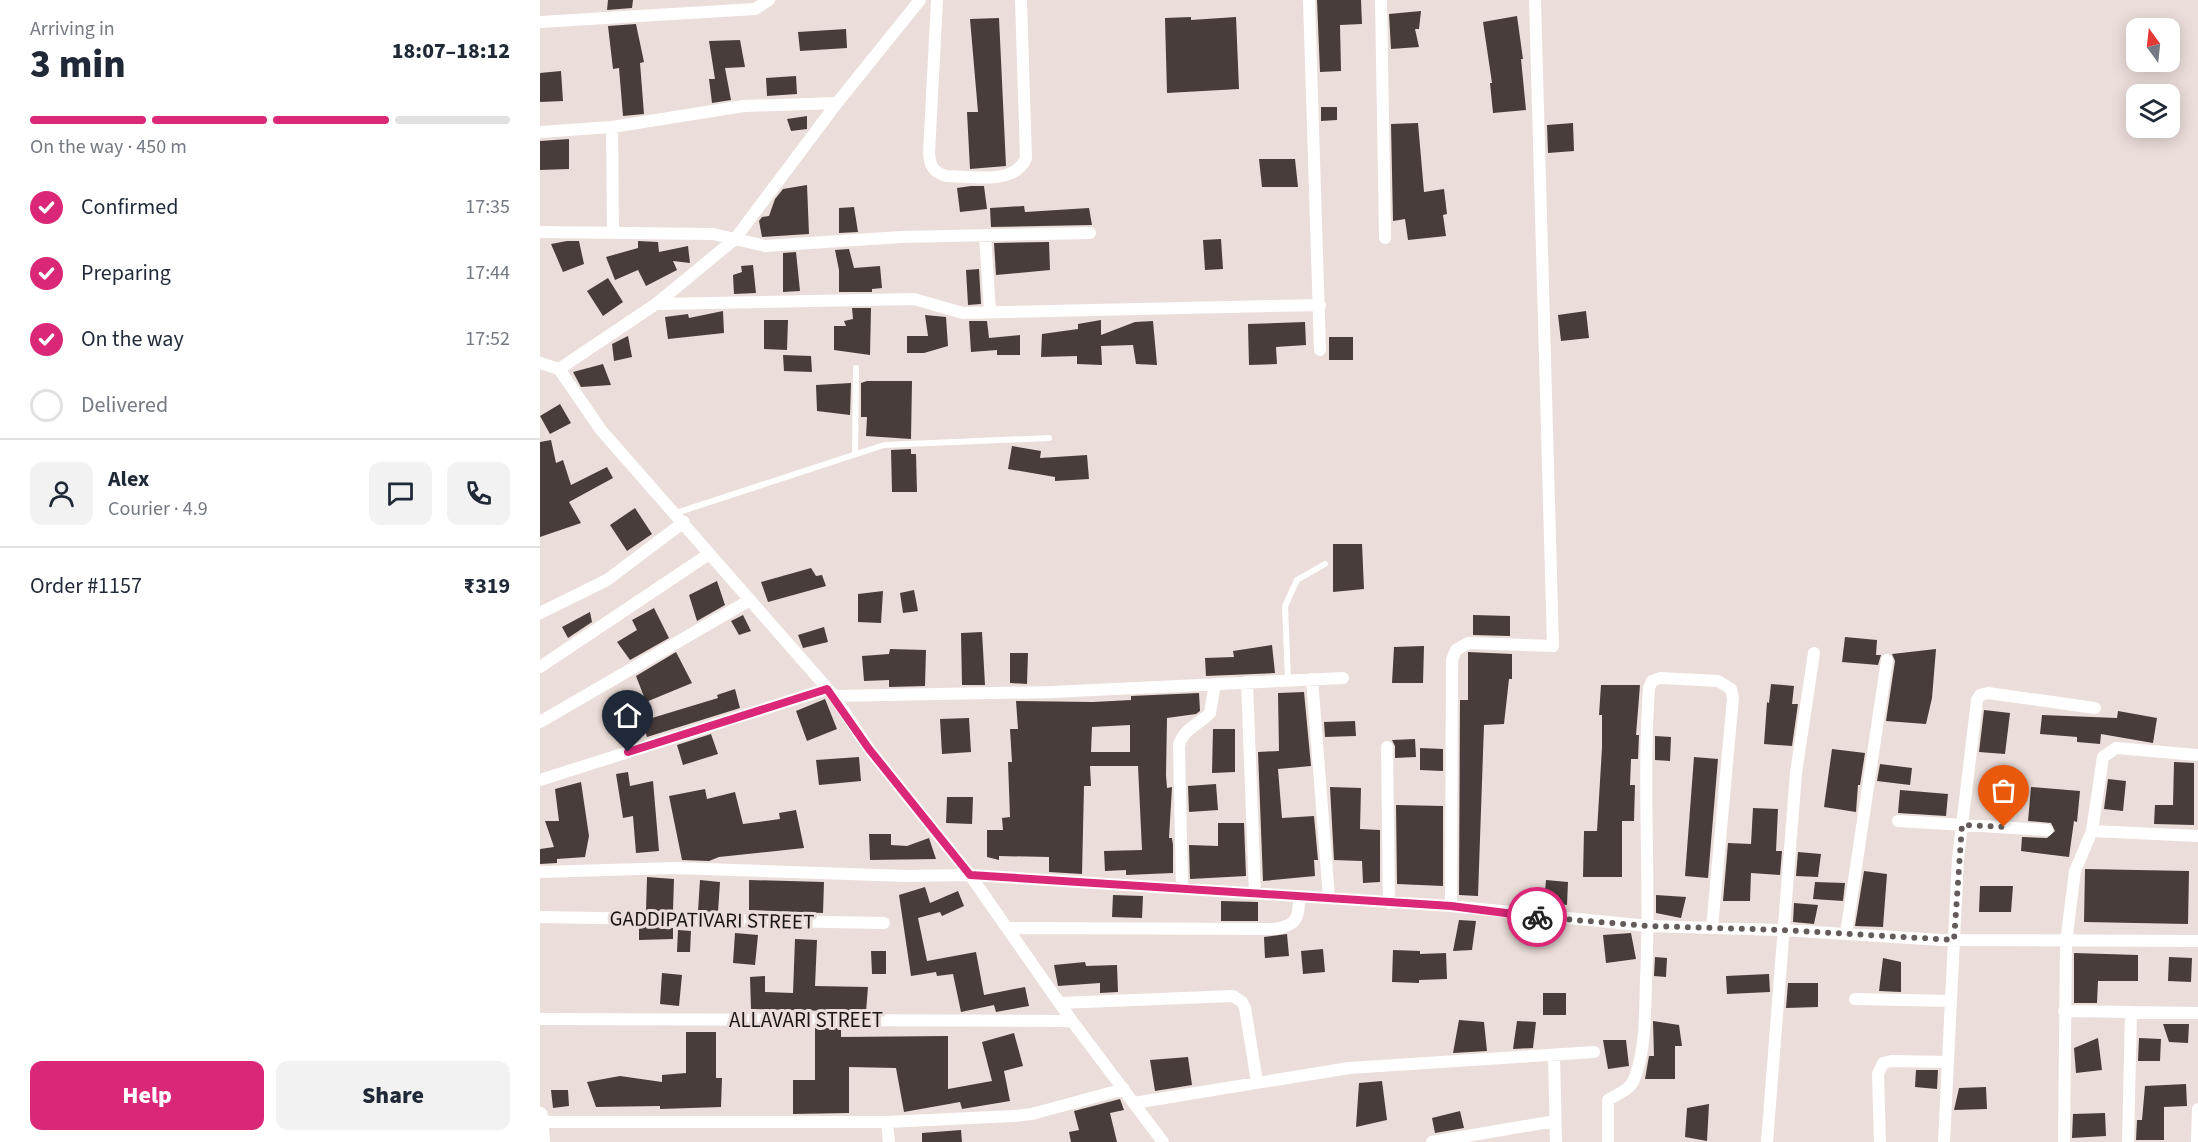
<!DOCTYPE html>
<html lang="en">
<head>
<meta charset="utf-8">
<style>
	body { margin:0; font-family:"Source Sans 3",sans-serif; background:#f2f2f3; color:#1f2937; height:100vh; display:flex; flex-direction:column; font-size:22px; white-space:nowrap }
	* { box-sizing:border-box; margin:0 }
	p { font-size:20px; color:#747a83 }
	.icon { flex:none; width:33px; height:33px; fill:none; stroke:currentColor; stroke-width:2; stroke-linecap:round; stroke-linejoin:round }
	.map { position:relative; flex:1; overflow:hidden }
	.details { display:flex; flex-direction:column; background:#fff; width:540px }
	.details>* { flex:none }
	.needle { width:39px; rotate:345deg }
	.controls { position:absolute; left:1586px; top:18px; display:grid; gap:12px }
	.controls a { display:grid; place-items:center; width:54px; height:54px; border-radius:12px; background:#fff; box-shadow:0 3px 15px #0003; font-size:30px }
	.pin { position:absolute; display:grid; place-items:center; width:51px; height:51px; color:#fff; margin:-62px -26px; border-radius:50% 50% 50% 0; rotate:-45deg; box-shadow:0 0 6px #0007 }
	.pin .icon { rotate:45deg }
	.courier { position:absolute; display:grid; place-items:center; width:60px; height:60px; margin:-30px; border:4px solid #db2777; border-radius:50%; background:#fff; color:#222; box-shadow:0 2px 8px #0007 }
	.headline em { font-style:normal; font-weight:800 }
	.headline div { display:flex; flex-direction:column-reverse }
	.headline { display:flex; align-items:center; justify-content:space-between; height:102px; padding:0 30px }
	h1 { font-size:39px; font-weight:800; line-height:45px }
	.bar { display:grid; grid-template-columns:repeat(4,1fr); gap:9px 6px; align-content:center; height:72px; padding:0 30px }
	.bar i { height:8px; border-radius:4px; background:#e0e1e3 }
	.bar .on { background:#db2777 }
	.bar p { grid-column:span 4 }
	.line { display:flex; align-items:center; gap:15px; padding:0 30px; border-top:2px solid #e0e1e3 }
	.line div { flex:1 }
	.round { display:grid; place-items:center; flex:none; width:63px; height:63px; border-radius:12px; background:#f2f2f3 }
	ol { padding:0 30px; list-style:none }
	li { display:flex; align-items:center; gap:18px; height:66px }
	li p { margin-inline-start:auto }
	li .icon { padding:6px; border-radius:50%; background:#db2777; color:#fff; stroke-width:4 }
	li:last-child { color:#747a83 }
	li i { width:33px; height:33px; border:3px solid #e0e1e3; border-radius:50% }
	.button { display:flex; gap:12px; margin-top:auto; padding:12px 30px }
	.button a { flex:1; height:69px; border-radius:12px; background:#db2777; color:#fff; font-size:24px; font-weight:800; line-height:69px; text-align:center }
	.button a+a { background:#f2f2f3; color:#1f2937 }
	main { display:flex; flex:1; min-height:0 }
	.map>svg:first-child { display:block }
	.building { fill:#483d3a; fill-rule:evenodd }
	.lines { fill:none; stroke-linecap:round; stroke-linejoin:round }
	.service { stroke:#fff; stroke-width:6 }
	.minor { stroke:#fff; stroke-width:12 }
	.secondary { stroke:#fff; stroke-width:16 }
	.done { stroke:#645c5a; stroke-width:6; stroke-dasharray:0 10.8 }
	.route { stroke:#db2777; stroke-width:8 }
	.labels { text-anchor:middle; stroke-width:6; stroke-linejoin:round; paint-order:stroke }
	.street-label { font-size:21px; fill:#1c1716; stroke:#ebddd9 }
</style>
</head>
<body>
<main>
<section class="details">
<div class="headline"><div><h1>3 min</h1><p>Arriving in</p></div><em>18:07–18:12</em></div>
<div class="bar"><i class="on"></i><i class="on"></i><i class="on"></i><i></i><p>On the way · 450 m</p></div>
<ol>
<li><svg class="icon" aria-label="check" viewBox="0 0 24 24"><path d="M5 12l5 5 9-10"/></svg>Confirmed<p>17:35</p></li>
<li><svg class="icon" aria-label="check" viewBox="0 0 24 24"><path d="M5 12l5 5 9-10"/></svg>Preparing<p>17:44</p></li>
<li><svg class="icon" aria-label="check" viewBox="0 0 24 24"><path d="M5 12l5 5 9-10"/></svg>On the way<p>17:52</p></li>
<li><i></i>Delivered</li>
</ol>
<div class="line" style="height:108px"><a class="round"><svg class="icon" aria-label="person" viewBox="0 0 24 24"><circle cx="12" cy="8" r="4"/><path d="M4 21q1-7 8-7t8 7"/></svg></a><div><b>Alex</b><p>Courier · 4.9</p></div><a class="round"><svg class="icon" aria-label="chat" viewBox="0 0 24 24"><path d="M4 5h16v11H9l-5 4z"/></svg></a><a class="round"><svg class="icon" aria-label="phone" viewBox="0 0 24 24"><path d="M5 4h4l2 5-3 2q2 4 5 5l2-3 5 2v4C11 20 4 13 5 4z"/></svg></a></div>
<div class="line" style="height:78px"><div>Order #1157</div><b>₹319</b></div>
<div class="button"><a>Help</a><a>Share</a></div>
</section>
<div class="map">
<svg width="1658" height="1142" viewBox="0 0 1658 1142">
	<rect width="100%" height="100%" fill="#ebddd9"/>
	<!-- building -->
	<path class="building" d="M68,0H93L92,8L67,10Z
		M777,0H821L822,24L800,25L801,71L780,72Z
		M881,11L879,29H875L879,47L851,49L849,14Z
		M977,16L983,59H981L986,110L953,113L950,83H952L943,22Z
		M651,17V20L696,17L699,89L627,93L625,18Z
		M459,18L466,166L430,169L427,112H438L430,19Z
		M96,24L104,62L100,63L104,114L83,116L79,68L73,69L68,26Z
		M306,29L307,48L260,51L258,32Z
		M200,40L205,67L185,68L191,100L172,103L169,79H175L169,41Z
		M21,71L23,101L0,102V73Z
		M256,76L257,94L227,96L226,78Z
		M781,107H797V120L781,121Z
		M267,116V129L251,131L247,119Z
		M878,123L884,192L904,189L907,214L903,215L906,236L868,240L865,219L853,221L851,124Z
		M1033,123L1034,151L1008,153L1007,125Z
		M29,139V169L0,170V141Z
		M719,159H755L758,187H722Z
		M267,185L269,234L222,237L219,221L222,217L229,216L235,199L243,189Z
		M431,186H444L447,209L420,212L417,188Z
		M484,206L485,212L549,208L552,225L451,227L450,208Z
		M314,207L318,232L299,233V208Z
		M681,239L683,269L665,270L663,240Z
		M27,241H39L44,264L23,272L11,244Z
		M98,241L118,242L119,252L148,246L150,263L133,261L137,270L106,286L98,270L75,280L66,257L98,248Z
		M509,242L510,270L456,275L454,243Z
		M309,249L314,268L340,266L342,288L332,289V292H299V270L295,250Z
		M256,252L260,291L243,292V253Z
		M213,265L216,293L194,294L193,275L202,272L201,266Z
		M439,269L441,304L428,305L426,270Z
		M68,278L83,302L63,316L47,291Z
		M312,308H331L330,355L294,350V326H306L304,321L313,319Z
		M183,311L184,333L128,339L125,317L148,314L149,318Z
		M1046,311L1049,338L1021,341L1018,315Z
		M385,315L406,317L408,346L384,353H367V336H388Z
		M224,320H248L247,350L224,349Z
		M561,320V335L595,322L613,321L617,365L596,364L593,345L561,346L562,365L537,364V356L501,357L502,334L538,329V324Z
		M429,321H447L449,338L480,335V355H457V350L431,352Z
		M765,322L766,345L736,347L737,364L709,365L708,324Z
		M88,336L92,357L74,361L72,344Z
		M789,337H813V360H789Z
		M243,355L271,356L272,372L244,371Z
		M63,364L71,385L41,387L33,372Z
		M327,381H372L371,439L326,436L327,417H321V383Z
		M311,383L310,415L277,411L276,385Z
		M20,404L31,423L10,434L0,416Z
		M11,440L16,463L23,460L31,485L67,467L73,478L29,502L41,523L0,537V442Z
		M472,446L501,451L500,458L547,455L549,479L515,481V477L468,469Z
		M371,449V454H376L377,492H352L351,450Z
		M95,508L112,534L87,551L70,525Z
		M793,544H822L824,589L793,592Z
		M271,568L276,576L282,575L286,586L228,602L221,582Z
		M177,581L185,605L157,621L149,595Z
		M374,590L378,611L363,613L360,593Z
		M343,591L341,623L318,622V594Z
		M114,608L129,638L90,660L77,642L97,630L92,620Z
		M50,612L52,622L28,638L22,627Z
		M203,615L211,631L199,635L191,621Z
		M933,615L970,616V636L933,635Z
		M284,627L288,642L263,648L258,635Z
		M442,632L445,685H422L421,633Z
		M1305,637L1337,640L1336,655H1341L1338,665L1302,662Z
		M732,645L735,673L666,676L665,658L694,657L693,651Z
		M884,646L883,683H852L854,647Z
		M350,649L386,650L385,686L349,687V680L324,681L322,656L349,654Z
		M1396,649L1392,698L1386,724L1346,721L1355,661L1352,654Z
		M136,652L152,683L106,702L96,676Z
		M928,652L972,654V679H969L964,724L944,725L938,896L919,895L920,700H928Z
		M470,653H488L487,684L470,683Z
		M1231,684L1254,686L1252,704H1258L1252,746L1224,744L1227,702L1229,703Z
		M1061,685H1100L1096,735H1099L1098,759H1091L1090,785H1095L1094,821H1082V877H1043L1044,831H1057L1062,748V715H1059Z
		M195,689L200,708L107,737L102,721L178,698L177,695Z
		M764,692L771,766L738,769L740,794L742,818L774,816L778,860H774L775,876L723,881L718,752L739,751L738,693Z
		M659,693L660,711L656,714L627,718L626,775L627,788L632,787L629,838H632L633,845V873L586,875V870L565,871L564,851L602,850L598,766H550L551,786H544L542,874L509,872V857L459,856V860L447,857V830H463L462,818L470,817L468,762H472L470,729H478L476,701L553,702L591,700V696ZM590,725V752H551L552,727Z
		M285,699L297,729L267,741L256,711Z
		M1444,710L1470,713L1465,754L1439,752Z
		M1578,711L1617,718L1613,743L1561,734L1560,744L1537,742V737L1500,734L1502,715L1577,718Z
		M429,718L431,752L402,754L400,719Z
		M815,721L816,736L785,737L784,722Z
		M673,729H695V772L672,773Z
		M171,734L178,754L143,765L137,745Z
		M1115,736L1131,737L1130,761L1115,760Z
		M875,739L876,757L855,758V746L852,740Z
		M880,748L903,749V771L880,770Z
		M1292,749L1325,753L1320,785H1318L1316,812L1284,807Z
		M319,757L321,781L279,785L276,760Z
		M1154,757L1178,759L1168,878L1145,876Z
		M1634,762L1654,763V825L1614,824L1615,805H1633Z
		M1340,764L1372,768L1370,785L1337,781Z
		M88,772L90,786L113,781L119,851L96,853L93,816L83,818L76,774Z
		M1568,779L1586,781L1583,811L1564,809Z
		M41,782L49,836L45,857L17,859V863L0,864V849L14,847L5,821H19L15,789Z
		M676,784L678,810L649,812L648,786Z
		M790,787L821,788L820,829L840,830V882L823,883L822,861L794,860Z
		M1491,787L1540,791L1537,822L1534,821L1529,857L1481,851L1482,837L1507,838L1515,831L1511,823L1488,821Z
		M165,789L167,799L195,792L203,824L240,819L239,813L256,810L264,848L179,857L169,861L142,860L129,796Z
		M1360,790L1408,794L1406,816L1358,813Z
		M407,797H433L432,824L406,823Z
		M856,805L903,806V886L857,884Z
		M1213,808L1238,809L1236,851H1242L1240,875L1211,873L1210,901H1183L1188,843L1211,844Z
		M678,823H704L706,876L650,879L649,845L678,846Z
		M329,834H351V845L367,846L389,838L396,859L330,860Z
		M1258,852L1281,854L1278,877L1256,876Z
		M1545,869L1649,871L1648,924L1544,922Z
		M1324,871L1347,874L1343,927L1315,926Z
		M107,877L134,879L133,911H106Z
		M160,880L180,882L178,912L158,911Z
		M209,880L284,882L283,913L209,910Z
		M1006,880L1028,882L1027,905L1004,902Z
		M1275,882L1305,883L1303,901L1273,899Z
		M1440,886H1473L1471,912H1439Z
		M385,887L390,903L418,891L424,906L402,916L400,912L378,918L387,961L436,952L444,995L485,987L489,1006L456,1012L454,1005L421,1012L413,974L397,976L396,972L371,976L359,895Z
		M573,895L603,896L602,918L572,917Z
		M1116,895L1146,897L1141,918L1116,913Z
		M681,901L718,902V921H681Z
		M1254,903L1278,905L1274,924L1253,922Z
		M919,920L936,921L932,950L913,951Z
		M106,927L133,928V939L99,940V928Z
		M138,930L151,931L150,952H137Z
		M195,933L218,935L215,965L193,963Z
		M1091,933L1096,959L1066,963L1063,935Z
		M747,934L749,956L725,958L724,937Z
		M255,939L277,940L275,986L328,987L326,1012L211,1009L210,977L225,976V992L253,993Z
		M783,949L785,972L763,974L761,951Z
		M853,950L880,951V954L906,953L907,979L879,980V983L852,982Z
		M331,951H346V974H332Z
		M1534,953L1598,955V981H1558L1557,1003H1534Z
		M1115,957L1127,958L1126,977L1114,976Z
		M1629,957L1652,958L1651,982L1628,981Z
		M1343,958L1361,962V992L1339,991Z
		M545,962L546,966L577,965L578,992L560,993V983L518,986L514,965Z
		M122,973L142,975L139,1006L120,1004Z
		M1229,974L1230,992L1187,994L1186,976Z
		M1248,983H1278V1007L1246,1008Z
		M1003,993H1026V1015H1003Z
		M919,1020L944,1022L947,1051L913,1053Z
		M977,1021L996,1022L993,1048L973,1049Z
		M1113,1021L1139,1025L1142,1046H1135V1079H1105L1109,1056H1114Z
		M1623,1024H1649L1648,1043L1629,1042Z
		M275,1028H301V1037L408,1036V1089L452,1081L442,1042L474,1033L483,1066L464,1071L470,1101L422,1109L420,1102L364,1112L356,1068L309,1067V1113L253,1114V1080H275Z
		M146,1032H176V1078H182L181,1107L120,1109V1106L56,1107L47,1082L80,1076L122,1082V1075L146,1073Z
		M1558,1038L1562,1070L1536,1073L1534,1048Z
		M1599,1038L1621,1039L1620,1061H1598Z
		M1063,1040H1086L1089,1066L1068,1069Z
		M648,1057L652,1085L615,1091L610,1060Z
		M1376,1070H1398L1397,1089L1375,1087Z
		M842,1081L847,1120L816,1127L819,1083Z
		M1646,1084L1647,1106L1624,1107V1140H1596L1597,1120H1602L1605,1086Z
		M1446,1087L1447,1109L1414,1110L1419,1088Z
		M11,1090H28L29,1106L13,1108Z
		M580,1099L584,1110L570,1113L577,1142H531L529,1132L539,1130L534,1111Z
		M1169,1104L1167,1141L1145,1137L1147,1108Z
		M920,1111L924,1128L895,1133L892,1118Z
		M1565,1113L1566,1136L1532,1138L1533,1114Z
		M421,1130L422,1142H382V1133Z"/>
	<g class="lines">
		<!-- service -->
		<path class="service" d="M315,454L316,368
			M136,513L344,445L509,438
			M748,680L745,606L757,580L785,564"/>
		<!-- minor -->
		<path class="minor" d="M397,0L389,153C390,166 393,172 406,176C431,176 475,186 486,158L481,0
			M769,0L780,350
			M841,0L845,238
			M0,22L215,9L229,0
			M72,127L73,232
			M0,132L72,127L204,106L297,103
			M0,232L173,234L225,246L361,237L550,233
			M445,235L450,311
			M116,304L374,299L423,313L780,305
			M0,363L19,369L61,430L294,696L329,749L430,875L532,1021L623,1142
			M19,369L116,304L195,239L297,103L380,0
			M0,613L67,580L144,522
			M0,667L169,554
			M772,679L789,898
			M707,682L715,893
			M294,696L512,692L803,678
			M0,722L210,600
			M847,747L849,903
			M0,780L287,689
			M1358,821L1507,830
			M1552,831L1658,836
			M0,872L134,868L366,876L430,875L911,906L1108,926L1242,930L1402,940L1658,941
			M642,888L639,746C642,729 659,725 670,713L675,684
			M911,906L912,660L916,650L928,643L1013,646L995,0
			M0,917L344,923
			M468,928L735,929C758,925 759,917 759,896
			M1306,934L1347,660
			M1315,999L1411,1001
			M520,1003L693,996L702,1002L705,1008L717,1082
			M1524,1011L1658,1013
			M0,1019L532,1021
			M1014,1055L1016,1142
			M594,1103L809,1068L1054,1052
			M1,1122H347L473,1116L492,1114L584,1089
			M347,1122L349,1142
			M892,1142L1015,1121
			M1068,1142V1100C1079,1093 1091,1090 1095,1077C1106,1047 1105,1012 1106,981C1111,883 1102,786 1109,688L1112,681L1120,678L1178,681L1191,689L1193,698L1172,928
			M1227,1142L1256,773L1274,653
			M1340,1142L1338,1074L1343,1063L1351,1061L1408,1062
			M1404,1142L1418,859L1437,700L1440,695L1448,693L1555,708
			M1524,1142L1526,942L1535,871L1552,831L1563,757L1576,748L1658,755
			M1588,1142L1591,1012
			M1657,1142L1658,1109"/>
		<!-- secondary -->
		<path class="secondary" d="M0,1115L2,1142"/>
	</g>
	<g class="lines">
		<!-- done -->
		<path class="done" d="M997,917L1108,926L1242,930L1414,940L1422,825L1464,827"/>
		<!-- route -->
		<path class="route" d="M88,752L287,689L329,749L430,875L911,906L997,917"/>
	</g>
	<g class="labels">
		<!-- street labels -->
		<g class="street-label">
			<text transform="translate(172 920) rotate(1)" y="7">GADDIPATIVARI STREET</text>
			<text x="266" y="1027">ALLAVARI STREET</text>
		</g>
	</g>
</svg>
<div class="controls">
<a><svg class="needle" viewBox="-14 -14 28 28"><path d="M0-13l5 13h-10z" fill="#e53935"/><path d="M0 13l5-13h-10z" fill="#747a83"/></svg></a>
<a><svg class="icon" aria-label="layers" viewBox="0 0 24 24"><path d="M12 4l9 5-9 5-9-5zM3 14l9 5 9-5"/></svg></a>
</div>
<div class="pin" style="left:1464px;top:827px;background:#ea580c"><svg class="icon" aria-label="bag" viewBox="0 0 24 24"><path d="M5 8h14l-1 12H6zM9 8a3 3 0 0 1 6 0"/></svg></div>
<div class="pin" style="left:88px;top:752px;background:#1f2937"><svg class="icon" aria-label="home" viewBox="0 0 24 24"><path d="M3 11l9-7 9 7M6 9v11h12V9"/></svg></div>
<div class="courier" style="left:997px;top:917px"><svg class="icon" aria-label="bike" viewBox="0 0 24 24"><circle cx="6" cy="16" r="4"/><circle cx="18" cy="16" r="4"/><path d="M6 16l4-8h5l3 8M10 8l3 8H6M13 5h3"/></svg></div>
</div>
</main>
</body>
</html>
